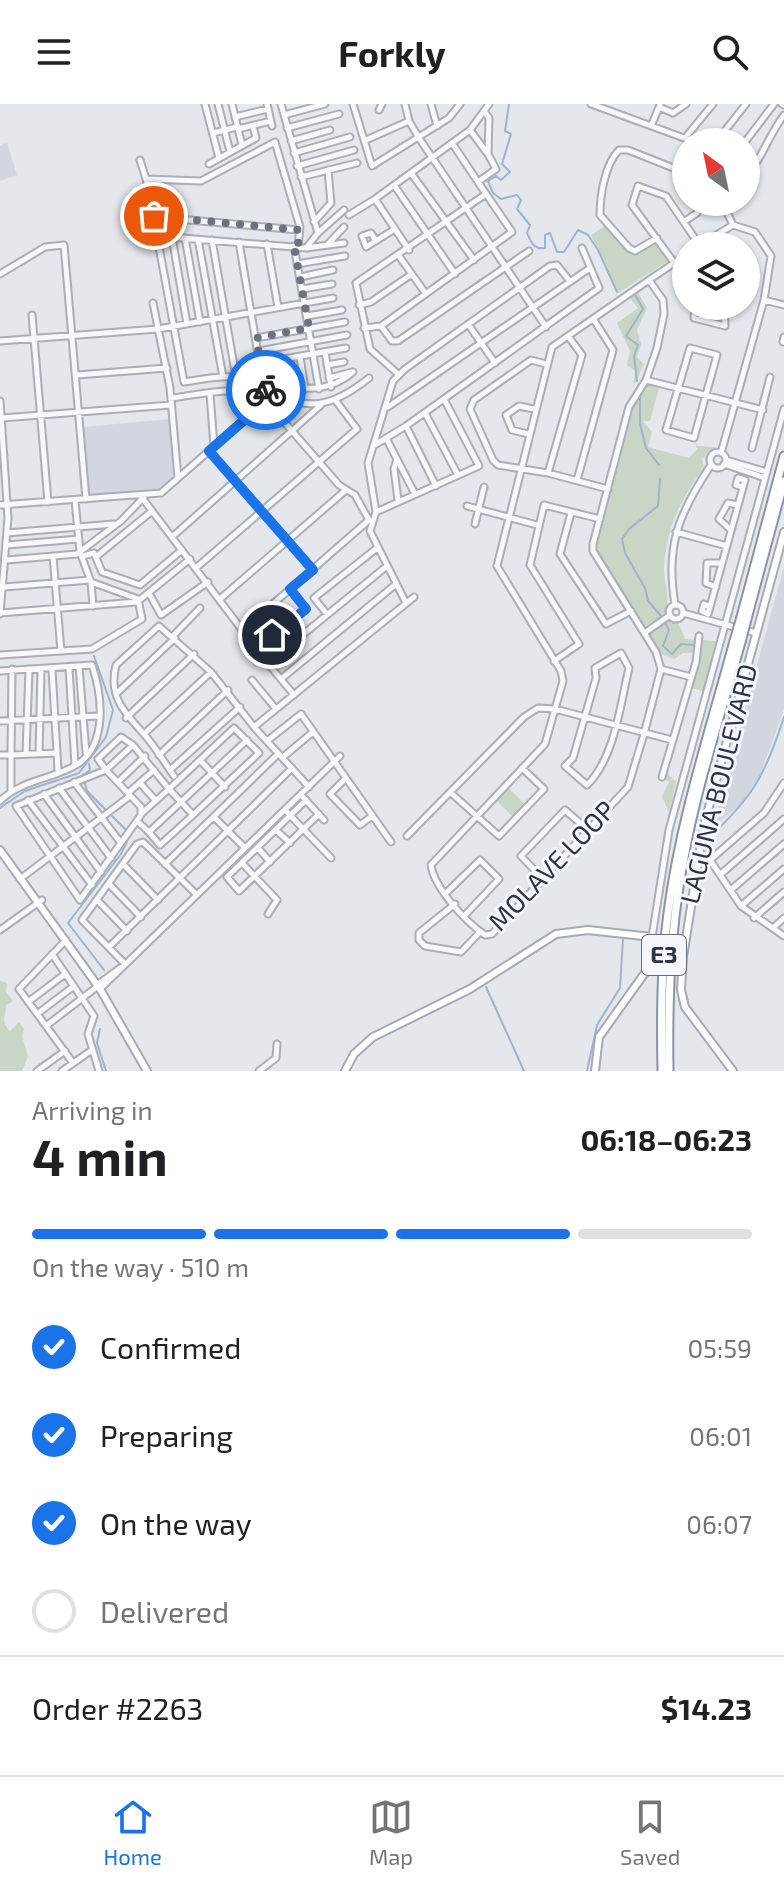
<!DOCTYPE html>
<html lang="en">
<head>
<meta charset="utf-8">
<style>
	body { margin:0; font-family:"Exo 2",sans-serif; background:#f6f6f6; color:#202124; height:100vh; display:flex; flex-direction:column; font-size:30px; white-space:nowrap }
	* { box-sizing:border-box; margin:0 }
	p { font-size:26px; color:#757577 }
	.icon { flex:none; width:44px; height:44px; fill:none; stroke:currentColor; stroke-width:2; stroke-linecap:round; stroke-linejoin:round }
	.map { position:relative; height:967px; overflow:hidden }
	.details { display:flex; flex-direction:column; background:#fff; flex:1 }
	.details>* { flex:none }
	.needle { width:52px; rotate:327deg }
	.controls { position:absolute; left:672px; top:24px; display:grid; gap:16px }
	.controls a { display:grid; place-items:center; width:88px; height:88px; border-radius:50%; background:#fff; box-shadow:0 2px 6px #0004; font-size:40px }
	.pin { position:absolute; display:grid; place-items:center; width:68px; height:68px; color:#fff; margin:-34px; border:4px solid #fff; border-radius:50%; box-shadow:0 2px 8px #0007 }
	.courier { position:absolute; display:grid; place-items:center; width:80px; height:80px; margin:-40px; border:6px solid #1a73e8; border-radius:50%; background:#fff; color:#222; box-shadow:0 2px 10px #0007 }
	.overview em { font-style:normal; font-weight:700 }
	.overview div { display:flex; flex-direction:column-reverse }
	.overview { display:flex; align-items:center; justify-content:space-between; height:136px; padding:0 32px }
	h1 { font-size:52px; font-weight:700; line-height:60px }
	.bar { display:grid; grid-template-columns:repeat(4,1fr); gap:12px 8px; align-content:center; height:96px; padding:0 32px }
	.bar i { height:10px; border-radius:6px; background:#e0e0e0 }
	.bar .selected { background:#1a73e8 }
	.bar p { grid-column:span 4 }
	.line { display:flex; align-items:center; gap:20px; padding:0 32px; border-top:2px solid #e0e0e0 }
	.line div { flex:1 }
	ol { padding:0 32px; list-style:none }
	li { display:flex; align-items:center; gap:24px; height:88px }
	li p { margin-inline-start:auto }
	li .icon { padding:8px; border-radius:50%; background:#1a73e8; color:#fff; stroke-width:4 }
	li:last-child { color:#757577 }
	li i { width:44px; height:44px; border:4px solid #e0e0e0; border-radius:50% }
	header { display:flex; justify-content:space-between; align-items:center; height:104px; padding:0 32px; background:#fff; font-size:36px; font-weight:700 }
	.tab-bar { display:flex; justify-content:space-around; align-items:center; height:112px; border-top:2px solid #e0e0e0; background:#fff; font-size:22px; color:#757577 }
	.tab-bar a { display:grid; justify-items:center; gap:4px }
	.tab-bar .selected { color:#1a73e8 }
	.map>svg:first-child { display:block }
	.built { fill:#d2d6de }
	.green { fill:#c9d6c5 }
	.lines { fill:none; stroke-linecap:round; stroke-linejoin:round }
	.stream { stroke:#9fb4cc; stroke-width:2 }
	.minor-casing { stroke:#a9aeb7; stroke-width:9 }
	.major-casing { stroke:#a3abb8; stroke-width:10 }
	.highway-casing { stroke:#8b94a3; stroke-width:11 }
	.minor { stroke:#f7f8fa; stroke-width:5 }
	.major { stroke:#fff; stroke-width:6 }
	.highway { stroke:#fff; stroke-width:7 }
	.highway-bridge-casing { stroke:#8b94a3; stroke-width:11; stroke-linecap:butt }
	.highway-bridge { stroke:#fff; stroke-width:7 }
	.done { stroke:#6c737f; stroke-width:8; stroke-dasharray:0 14.4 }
	.route { stroke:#1a73e8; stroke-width:10 }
	.labels { text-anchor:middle; stroke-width:6; stroke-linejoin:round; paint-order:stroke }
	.shield { fill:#f4f6f9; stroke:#676e7b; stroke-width:2 }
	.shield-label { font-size:24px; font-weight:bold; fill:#2b3445 }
	.street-label { font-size:26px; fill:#2b3445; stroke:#f4f6f9 }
</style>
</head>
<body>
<header><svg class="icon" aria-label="menu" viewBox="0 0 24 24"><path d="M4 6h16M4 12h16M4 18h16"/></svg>Forkly<svg class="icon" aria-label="search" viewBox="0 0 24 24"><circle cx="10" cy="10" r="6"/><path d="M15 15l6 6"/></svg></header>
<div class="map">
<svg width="784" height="967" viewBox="0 0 784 967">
	<rect width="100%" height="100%" fill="#e4e7ec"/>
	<!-- built -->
	<path class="built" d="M7,39L17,71L0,77V41Z
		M171,315L173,374L159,386L89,391L83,323Z
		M784,462V605L761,669L742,699L713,723Z"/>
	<!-- green -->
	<path class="green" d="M605,122L626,146L635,148L655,136L668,157L618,189L591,131Z
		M637,187L647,204L637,226L641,240L637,253L644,260L633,284L635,267L627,261L630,247L617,219L638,204L629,193Z
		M647,279L659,284L650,317H643L652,328L648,343L689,354L697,345L695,337L698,342L715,343L702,355L704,364C681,393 666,426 664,463C663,475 669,489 667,501C665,512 654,517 645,522L594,447L593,440L630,309Z
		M670,511L677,515L685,535L716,537L703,587L688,583L697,549H683L674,555L656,548L646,528Z
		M664,666L676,678L669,709L662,692L669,678L662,673Z
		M506,681L527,703L515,715L494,694Z
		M0,877L7,879L6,888L13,897L6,901C6,912 0,917 10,927L19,918L24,925L22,932L28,952L22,967H0Z"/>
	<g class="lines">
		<!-- stream -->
		<path class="stream" d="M509,0L505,27L511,30L502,60L510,68L501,76L496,72L488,77L493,89L501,95L517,91L521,96L517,105L530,121L527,129C531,138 534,146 545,144V131L550,129L557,148H564L578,126L588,131L598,146L617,188
			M636,192L643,205L626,232L638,241L634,252L637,277
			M640,292V320L646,344L659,361
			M660,375L658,402L629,425L622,435L625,449L645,484L648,497L661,512
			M665,519L669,526L663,542L672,550L681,540L693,541
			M83,671L90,666L89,660
			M84,676L87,687L106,706
			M0,704L25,687L79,669L106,633L113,606L94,552
			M112,712L126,726
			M704,739C752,692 763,678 784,613
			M104,866L68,819L121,750L129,733
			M486,883L524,967
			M100,925L97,939L106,967
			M587,967L597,921L620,884L623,835"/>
		<!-- minor casing -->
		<g class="minor-casing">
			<path id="minor" d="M205,0L219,54
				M218,0L230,48
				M232,0L242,41
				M267,0L272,22
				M281,0L318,129L306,144L157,132L184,278C200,276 218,271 234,273C276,277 318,299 353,268
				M353,0L372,62L449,14L460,0
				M405,0L409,17L419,34L546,223
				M431,0L437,22
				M591,0L695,38
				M782,0L784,1
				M659,3L673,9L686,0
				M379,6L382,0
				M484,7L489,0
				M284,11L325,0
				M235,13L268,5
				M651,22L660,1
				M287,24L339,10
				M238,25L271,17
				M470,26L487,49
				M213,29L237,23
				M685,34L713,0
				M366,36L409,17
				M291,37L330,26
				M716,38L746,0
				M745,38L774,0
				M452,39L478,78
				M294,49L350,33
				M140,56L146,75
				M209,60L256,34L253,22
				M297,62L354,46
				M411,69L474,156
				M301,73L357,59
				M746,74C762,54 769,31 784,11
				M394,81L455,170
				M722,98L733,121
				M349,111L375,95
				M685,117L697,109
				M314,118L331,99L328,66
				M318,129L344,106
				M172,133L187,220
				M185,134L200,218
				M657,134L635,147L629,144L600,111C600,91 605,60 619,46H628L686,69
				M198,135L223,273
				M212,136L236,273
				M376,137L371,129L362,132L366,143L395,125
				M239,138L266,297L339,381L355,391L369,416L242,527
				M267,140L278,203
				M328,140L344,123
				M294,142L319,285
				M698,142L733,121L755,128L771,152L764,196L721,349
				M298,143L300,123L275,38L201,77L146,75L156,113L299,126
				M306,144L344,139
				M399,152L426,190
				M297,160L345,152
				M0,170L45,143L64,141L86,395
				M300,173L333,166
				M686,175L632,101L638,82L666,92L700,142
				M649,176L663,196L664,210L657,244L646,276L629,303L593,440V447L656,548L661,565L644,630L628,683L492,830L485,831C466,818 434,784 431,761L545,640L563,577L561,567L497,462L552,243Z
				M649,176L686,151
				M302,185L332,180
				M764,196L784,201
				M153,199L170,284L178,374
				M359,201L371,198L412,170
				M695,202L694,214L725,222L724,202
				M32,211L48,398
				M307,212L342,206
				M468,220L495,259
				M381,222L392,237H398L529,147
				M364,224L381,222L512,128L478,78L496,65L488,50L489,14L484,7L470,26L375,95L409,146
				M256,234L345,218
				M0,237L158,225L333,194
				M783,238L784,233
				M690,244L717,251L694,334L666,326Z
				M259,247L347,231
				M325,248L331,283
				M300,253L305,285
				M287,255L293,283
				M275,257L279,281
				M261,259L346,244
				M546,260L531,256L474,296L470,305L493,356L498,361L548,369L608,385
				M327,261L344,258
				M398,270L370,245L356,179L486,90
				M77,271L167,264
				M329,274L352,268
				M646,276L763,306
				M210,290L214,342
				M171,294C191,292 213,286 233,287C297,290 310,321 369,274
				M0,297L8,414L0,510
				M388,303L590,164
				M425,309L458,371
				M2,314L171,301
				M406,322L436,382
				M528,330L512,326L506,311L519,302L534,305
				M386,334L415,390
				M373,342L406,322L599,184L582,144
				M752,344L770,273
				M209,347L313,466
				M710 356a8 8 0 1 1 16 0a8 8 0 1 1-16 0Z
				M397,355L394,365L398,396
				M726,356L767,368
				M724,360L765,374
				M548,369L582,251L568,232
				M577,376L613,246L594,216
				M143,395L258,547
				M0,401L161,389L266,297
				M467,402L537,421
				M376,408L479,362L444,295
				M571,409L560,450L606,520L631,507
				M475,420L484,383
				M731,426L719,415L728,399L738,401
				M676,428L727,442
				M7,429L114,420
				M172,433L321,301
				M7,441L79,435
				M53,452L61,547
				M83,452L94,449L102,468L140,481L182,446
				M97,452L152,407
				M7,456L77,450L121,417L144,393
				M197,463L357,325L336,297
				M91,478L93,502
				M4,483L90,476
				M716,483L706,479L707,459H722
				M150,491L161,511L208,478
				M220,495L346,386
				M406,499L370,427L376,408L368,359L393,277L405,265L550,162L557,161L569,176
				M675,500C665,442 679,409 711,361
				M669 508a7 7 0 1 1 14 0a7 7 0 1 1-14 0Z
				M710,503L704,500L702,507L708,510L710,503L745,376L738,374L736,381L743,383
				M0,509L137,498L190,455
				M683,509L756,529
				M327,510L314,494L377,444
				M646,528L670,511
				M172,533L200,504
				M255,544L306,505L290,485
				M621,549L629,564C620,601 615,654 587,681L565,662L573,654L596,574L595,564Z
				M0,551L92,545L142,515L138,495L91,478L80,448L75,396
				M261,551L294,591
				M554,557L579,540L530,461L544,401L600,415
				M268,559L387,462
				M79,562L86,649
				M69,564L75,661
				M661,565L691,573
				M52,566L57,649
				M0,567L92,561C102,591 108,639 78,660C53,676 24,674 0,697
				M281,575L396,480
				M252,576L276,605
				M116,590L175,534
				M126,614L194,550
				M0,617L99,612
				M254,623L414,493
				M144,630L211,568
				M121,633L133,641L106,666L98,655Z
				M267,637L301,610L391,738
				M133,641L169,685L141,710
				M26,650L29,565
				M39,650L41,566
				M0,651H11L12,565
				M159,651L228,586
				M283,653L313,628
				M200,656L225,683
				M106,666L141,703V711L80,796L16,702Z
				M170,666L240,603
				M174,672C164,658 155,642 143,629C124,608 108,592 116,561L159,522L211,568L254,623L309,683
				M662,673L696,558L699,532
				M346,674L330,690L360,721L372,712
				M74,678L121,739
				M118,678L145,652
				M140,679L156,697
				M784,679L764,709L710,756L741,802L784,832
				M59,684L111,754
				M11,687V651L57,649L58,667
				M450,688L499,732L544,685L522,664
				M128,689L154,666
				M44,690L101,768
				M301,691L324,716
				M28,696L92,781
				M306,696L227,773L239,787L319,710
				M285,706L331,754
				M214,713L245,744
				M137,717L149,728L181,698L169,685L234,624L259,649L193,711
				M276,726L290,739
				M149,728L160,741L193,711L181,698L247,636
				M407,732L524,613L538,604L555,605L672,636
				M258,744L270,758
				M242,759L277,796L268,810
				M123,760L158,796
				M165,760L278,650
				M721,770L784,715
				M20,775L130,692
				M543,775L521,752L565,706L588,726
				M109,780L141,813
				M732,785L784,740
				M446,789L480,756L499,775L465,811
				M97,796L127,827
				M455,800L419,829V836L425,842L461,848L480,828
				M741,802L784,765
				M754,814L784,788
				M774,823L784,814
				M0,826L42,796
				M652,833L669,726L784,305
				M66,836L19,885L46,922L98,882
				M109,843L292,664
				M52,850L94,912L88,930L99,967
				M124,859L82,816L137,740L143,738L197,791
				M97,881L120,864
				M100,885L340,652
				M28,898L65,870
				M37,910L74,882
				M46,922L73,959
				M37,967L65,947
				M62,967L92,946
				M259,967L276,954L277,940"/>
		</g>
		<!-- major casing -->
		<g class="major-casing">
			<path id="major" d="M0,746L100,885L147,967
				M345,967L354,950L373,933L470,885L556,830L588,826L652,833L647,866L599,933L595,967
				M733,967L685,903L681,886L683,853L704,721L784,428"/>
		</g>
		<!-- highway casing -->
		<g class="highway-casing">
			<path id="highway" d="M741,513L784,352
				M747,515L784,377
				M662,967C661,914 661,861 668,809C680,716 710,626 734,537
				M669,967C668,897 670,828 683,759C696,684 721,611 741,538"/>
		</g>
		<!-- minor -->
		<use href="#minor" class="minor"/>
		<!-- major -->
		<use href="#major" class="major"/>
		<!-- highway -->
		<use href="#highway" class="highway"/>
		<!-- highway-bridge casing -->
		<g class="highway-bridge-casing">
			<path id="highway-bridge" d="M734,537L741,513
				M741,538L747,515"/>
		</g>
		<!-- highway-bridge -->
		<use href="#highway-bridge" class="highway-bridge"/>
	</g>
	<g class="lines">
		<!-- done -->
		<path class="done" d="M154,112L299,126L298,143L294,142L309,224L256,234L266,286"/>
		<!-- route -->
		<path class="route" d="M266,286V297L209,347L313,466L290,485L306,505L272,531"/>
	</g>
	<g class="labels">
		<!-- shield labels -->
		<rect class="shield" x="642" y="831" width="44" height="40" rx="6"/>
		<g class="shield-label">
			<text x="664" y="859">E3</text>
		</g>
		<!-- street labels -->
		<g class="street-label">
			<text transform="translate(719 680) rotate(-76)" y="9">LAGUNA BOULEVARD</text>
			<text transform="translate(552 762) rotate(-46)" y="9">MOLAVE LOOP</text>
		</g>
	</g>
</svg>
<div class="controls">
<a><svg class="needle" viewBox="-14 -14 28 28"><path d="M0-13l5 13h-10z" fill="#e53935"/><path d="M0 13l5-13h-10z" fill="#757577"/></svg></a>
<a><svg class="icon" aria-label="layers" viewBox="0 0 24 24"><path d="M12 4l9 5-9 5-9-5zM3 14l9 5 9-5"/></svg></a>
</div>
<div class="pin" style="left:154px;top:112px;background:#ea580c"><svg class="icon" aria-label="bag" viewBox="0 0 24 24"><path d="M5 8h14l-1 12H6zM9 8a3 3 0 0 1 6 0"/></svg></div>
<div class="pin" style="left:272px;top:531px;background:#1f2937"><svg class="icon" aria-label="home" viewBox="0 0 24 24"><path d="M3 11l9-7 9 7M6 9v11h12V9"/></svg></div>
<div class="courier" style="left:266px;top:286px"><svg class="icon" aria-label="bike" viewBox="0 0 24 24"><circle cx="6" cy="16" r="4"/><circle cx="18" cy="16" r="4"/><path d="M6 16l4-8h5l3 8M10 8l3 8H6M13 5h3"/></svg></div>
</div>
<section class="details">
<div class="overview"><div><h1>4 min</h1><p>Arriving in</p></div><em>06:18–06:23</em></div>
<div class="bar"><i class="selected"></i><i class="selected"></i><i class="selected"></i><i></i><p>On the way · 510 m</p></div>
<ol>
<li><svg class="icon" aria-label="check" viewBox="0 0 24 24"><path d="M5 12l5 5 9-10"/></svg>Confirmed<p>05:59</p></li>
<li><svg class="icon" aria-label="check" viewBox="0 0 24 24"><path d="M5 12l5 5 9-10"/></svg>Preparing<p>06:01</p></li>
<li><svg class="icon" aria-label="check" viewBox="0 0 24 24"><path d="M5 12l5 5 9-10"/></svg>On the way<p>06:07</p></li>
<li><i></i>Delivered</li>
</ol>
<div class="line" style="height:104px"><div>Order #2263</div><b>$14.23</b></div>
</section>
<nav class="tab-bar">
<a class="selected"><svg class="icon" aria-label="home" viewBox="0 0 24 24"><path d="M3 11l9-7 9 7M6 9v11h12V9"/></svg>Home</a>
<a><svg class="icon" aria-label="map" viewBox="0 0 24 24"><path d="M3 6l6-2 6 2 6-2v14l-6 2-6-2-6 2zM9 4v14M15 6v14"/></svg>Map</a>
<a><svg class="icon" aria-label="saved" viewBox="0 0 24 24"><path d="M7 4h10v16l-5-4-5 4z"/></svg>Saved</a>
</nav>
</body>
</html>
